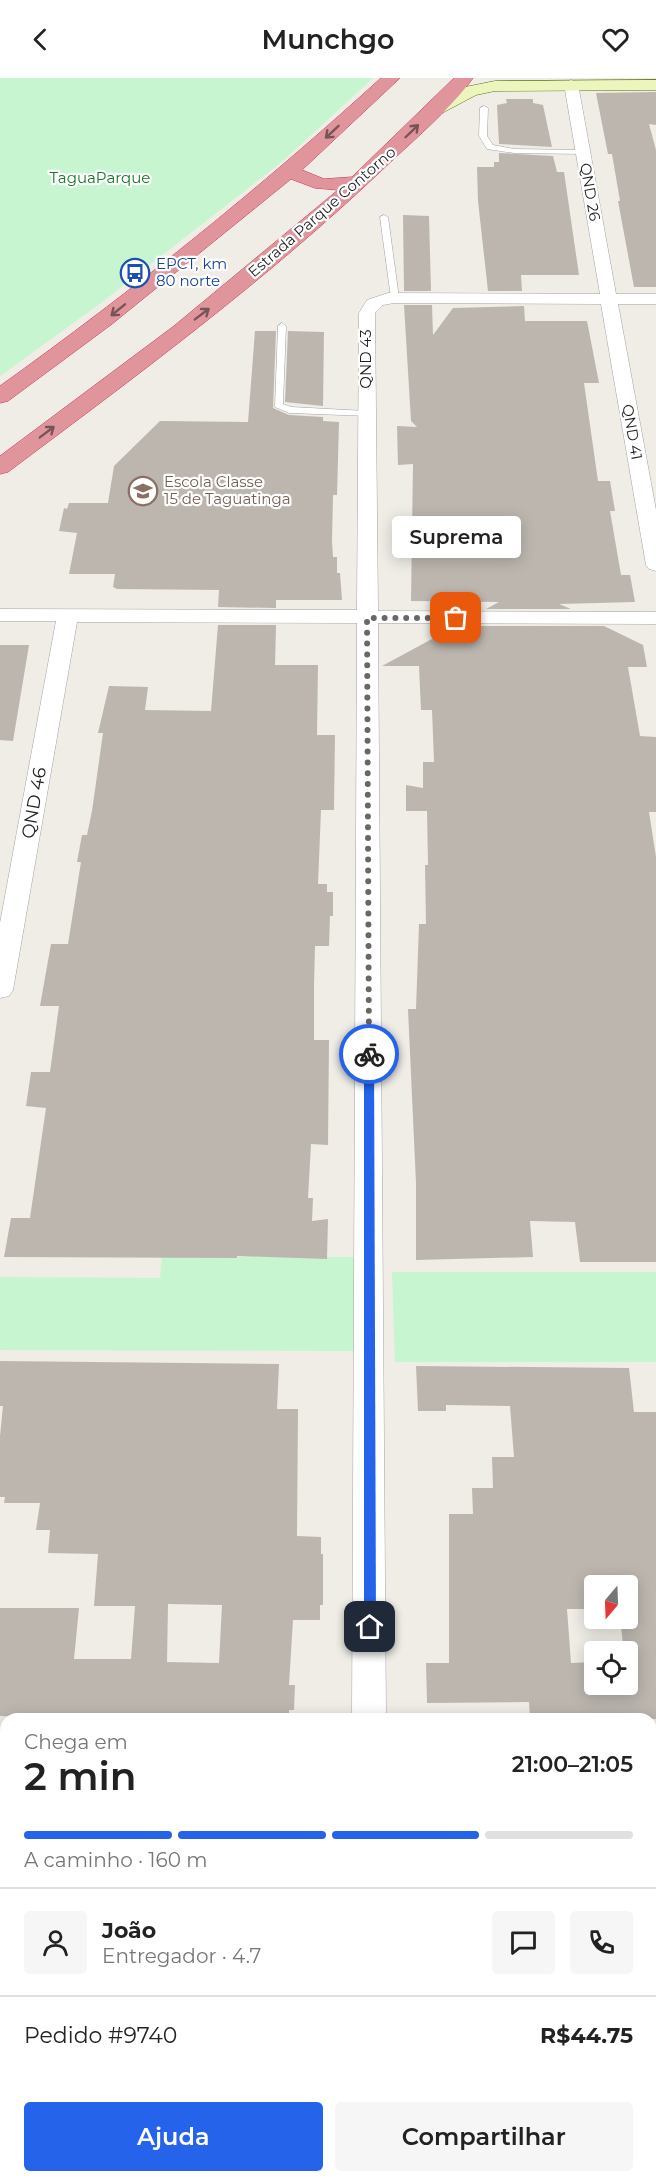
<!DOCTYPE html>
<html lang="pt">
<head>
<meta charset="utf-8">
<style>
	body { margin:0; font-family:Montserrat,sans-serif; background:#f6f6f6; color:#222; height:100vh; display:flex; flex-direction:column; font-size:22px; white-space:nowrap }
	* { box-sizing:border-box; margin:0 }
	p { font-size:20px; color:#767676 }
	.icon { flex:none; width:33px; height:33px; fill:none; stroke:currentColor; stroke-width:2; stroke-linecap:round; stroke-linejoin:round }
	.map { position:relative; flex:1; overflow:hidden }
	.side { position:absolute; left:0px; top:1635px; width:657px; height:470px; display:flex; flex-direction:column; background:#fff; border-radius:18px 18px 0 0; box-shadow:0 3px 15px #0003 }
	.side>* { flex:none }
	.needle { width:39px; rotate:199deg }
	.buttons { position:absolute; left:584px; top:1497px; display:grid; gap:12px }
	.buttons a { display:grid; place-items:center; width:54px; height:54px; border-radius:6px; background:#fff; box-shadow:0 3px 15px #0003; font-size:30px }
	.pin { position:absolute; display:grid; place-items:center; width:51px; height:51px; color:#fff; margin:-26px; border-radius:12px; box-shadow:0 3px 9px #0006 }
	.courier { position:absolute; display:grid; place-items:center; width:60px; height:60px; margin:-30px; border:4px solid #2563eb; border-radius:50%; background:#fff; color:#222; box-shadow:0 2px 8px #0007 }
	.bubble { position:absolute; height:42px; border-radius:6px; background:#fff; box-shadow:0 3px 15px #0003; font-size:20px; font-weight:600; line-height:42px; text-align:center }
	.overview em { font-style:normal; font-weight:600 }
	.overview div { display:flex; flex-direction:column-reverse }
	.overview { display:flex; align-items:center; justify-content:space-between; height:102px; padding:0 24px }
	h1 { font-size:39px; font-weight:600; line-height:45px }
	.bar { display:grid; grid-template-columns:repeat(4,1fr); gap:9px 6px; align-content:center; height:72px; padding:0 24px }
	.bar i { height:8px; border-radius:4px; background:#e0e0e0 }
	.bar .selected { background:#2563eb }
	.bar p { grid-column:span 4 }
	.line { display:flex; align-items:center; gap:15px; padding:0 24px; border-top:2px solid #e0e0e0 }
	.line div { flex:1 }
	.round { display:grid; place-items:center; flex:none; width:63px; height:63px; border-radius:6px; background:#f6f6f6 }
	.button { display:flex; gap:12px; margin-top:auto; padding:12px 24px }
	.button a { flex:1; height:69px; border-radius:6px; background:#2563eb; color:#fff; font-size:24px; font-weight:600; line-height:69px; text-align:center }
	.button a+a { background:#f6f6f6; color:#222 }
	header { display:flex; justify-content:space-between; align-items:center; height:78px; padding:0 24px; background:#fff; font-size:27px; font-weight:600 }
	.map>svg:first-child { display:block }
	.park { fill:#c7f5cf }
	.building { fill:#bcb6af; fill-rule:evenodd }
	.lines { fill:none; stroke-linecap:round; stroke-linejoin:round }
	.lane-casing { stroke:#a3a3a3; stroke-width:1 }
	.street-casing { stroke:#a3a3a3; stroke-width:1 }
	.secondary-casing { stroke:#5a6e0e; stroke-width:1 }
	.highway-casing { stroke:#cd3359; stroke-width:1 }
	.lane { fill:#fff; fill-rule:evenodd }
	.street { fill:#fff; fill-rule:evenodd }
	.secondary { fill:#edf5be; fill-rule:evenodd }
	.highway { fill:#e0949b; fill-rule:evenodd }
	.oneway { stroke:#765457 }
	.route { fill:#2563eb }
	.done { stroke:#686765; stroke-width:6; stroke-dasharray:0 10.8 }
	.labels { text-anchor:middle; stroke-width:4.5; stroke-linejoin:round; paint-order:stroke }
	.far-park-label { font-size:15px; fill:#157626; stroke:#fff }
	.far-street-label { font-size:15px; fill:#1f1f1f; stroke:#fff }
	.far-transit-label { font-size:15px; fill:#164399; stroke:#fff; text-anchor:start }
	.far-education-label { font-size:15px; fill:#785e54; stroke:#fff; text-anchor:start }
	.street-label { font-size:18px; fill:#1f1f1f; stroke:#fff }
</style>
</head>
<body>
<header><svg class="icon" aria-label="back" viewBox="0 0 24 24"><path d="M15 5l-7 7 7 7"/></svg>Munchgo<svg class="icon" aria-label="heart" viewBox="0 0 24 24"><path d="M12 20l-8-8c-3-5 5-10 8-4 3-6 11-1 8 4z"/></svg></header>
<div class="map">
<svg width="656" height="2104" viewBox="0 0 656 2104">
	<rect width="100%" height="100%" fill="#efede6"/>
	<!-- park -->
	<path class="park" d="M0,0H373L284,82L101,225L0,298Z
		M162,1179H355L356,1273L0,1272V1199L160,1200Z
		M392,1194H656V1284H395Z"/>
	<!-- building -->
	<path class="building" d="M656,14V47L649,46L656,72V209H634L618,123H620L612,76H608L596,15Z
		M506,21H533V25L543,27L552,69L499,66L497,27L507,25Z
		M499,75L553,78L557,94H564L579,197H521L522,213H488L478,123L477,89H494V84H499Z
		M403,137L429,138L431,213H404Z
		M404,227H432L433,257L453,230L524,228L525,243H587L599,305H584L598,403H610L615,433H610L621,497H630L635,524L559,526L571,531H486L499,524L411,523L413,386L398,387L397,348L417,349L411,343Z
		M255,253H276L273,330L289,337L323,339V343L339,344L337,417H333L332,463L333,479H337V495H340L342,522H276V530L218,529L219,512L117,511L113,509L115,496H69L77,455L59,453L64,430L67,431L69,425H108L114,388L160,343L248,344Z
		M288,253L324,254L323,328L285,324Z
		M218,547H276L275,587H318L317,657H335L334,732H321L318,806H327V814H333V838H330L329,868H315L314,907V962H329L328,1067L311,1066L308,1120H313L312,1143L328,1141L327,1181L237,1178V1180L4,1179L11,1140H30L46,1030L26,1028L31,994H50L59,928H40L51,866H68L81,784H77L82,757H87L92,733L103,655H98L109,608L148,609L145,632L211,633Z
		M456,548H604L643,567L647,589H628L640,658L656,659V734H649L656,779V1184H580L575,1144L530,1143L533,1179L416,1182V1105L408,931H416L419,846H426L425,787H428L427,733H406V707L423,710V684H434L432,632H421L419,588H382Z
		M0,567H29L13,663L0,662Z
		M0,1283L279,1286L277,1331H298L297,1458L321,1459V1476H323V1527H320V1542H293L289,1607H295L294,1632H289V1641H176V1638L127,1636V1641L0,1638V1530H79L74,1581H131L135,1528H94L98,1476L48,1475L50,1452H36L40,1425H4L5,1419H0V1358L3,1328H0ZM168,1526L222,1527L219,1585L167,1584Z
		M416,1288L629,1290L634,1334H656V1641H530L529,1624L427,1625L426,1585H449V1436H473L472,1410H493L492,1379H514L510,1328L446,1327V1333H418ZM594,1508H627V1540H620L624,1574H627V1606H594V1584L571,1585L567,1531H594Z"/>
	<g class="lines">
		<!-- lane casing -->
		<g class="lane-casing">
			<path id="lane" d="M484,28L488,30L487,58L493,67L514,71L583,72L587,74L583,76L514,75L487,71L479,58L480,30Z
				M384,137L388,139L399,220L395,223L391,220L380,139Z
				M282,245L286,248L283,326L291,329L366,333L371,336L369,338L289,335L275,329L278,248Z"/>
		</g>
		<!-- street casing -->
		<g class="street-casing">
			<path id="street" d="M571,2L578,6L616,216H656V226H618L656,432V493L649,491L646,487L601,226L394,225L383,227L375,235L378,533L656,534V546L378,545L386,1641H352L357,545L77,544L13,912L9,918L0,920V845L56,543H0V531L357,532L359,235L367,222L388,215L600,216L564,6Z
				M349,2098H389V2104H349Z"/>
		</g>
		<!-- secondary casing -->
		<g class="secondary-casing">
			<path id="secondary" d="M656,2V12L495,13L476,17L442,35H430L427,31L465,9L495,3Z"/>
		</g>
		<!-- highway casing -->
		<g class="highway-casing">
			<path id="highway" d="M381,0H400L302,92L324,101L352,99L454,0H473C450,32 409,66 380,94C265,203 135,299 8,394L0,396V378L174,248L338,112L315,110L291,101L112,246L8,323L0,325V308C134,212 259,111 381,0Z"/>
		</g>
		<!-- lane -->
		<use href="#lane" class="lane"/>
		<!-- street -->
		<use href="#street" class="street"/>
		<!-- secondary -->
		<use href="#secondary" class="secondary"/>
		<!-- highway -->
		<use href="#highway" class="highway"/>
	</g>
	<!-- one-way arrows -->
	<defs><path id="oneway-shaft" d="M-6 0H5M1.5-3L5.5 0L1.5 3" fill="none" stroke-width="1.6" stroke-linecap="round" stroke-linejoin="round" transform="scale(1.5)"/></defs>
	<g class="oneway">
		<use href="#oneway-shaft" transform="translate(412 53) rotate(-44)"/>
		<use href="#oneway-shaft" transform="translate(332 54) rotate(137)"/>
		<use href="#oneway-shaft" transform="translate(118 232) rotate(141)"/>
		<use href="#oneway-shaft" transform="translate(202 236) rotate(-37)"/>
		<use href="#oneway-shaft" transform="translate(47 354) rotate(-37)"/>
	</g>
	<!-- route -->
	<path class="route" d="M369,973L374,976L376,1549L370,1554L364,1549V976Z"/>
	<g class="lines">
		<!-- done -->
		<path class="done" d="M369,976L367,540H456"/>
	</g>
	<!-- icons -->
	<defs>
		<g id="bus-ring" transform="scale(1.5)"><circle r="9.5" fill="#fff" stroke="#1a4fb4" stroke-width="1.5"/><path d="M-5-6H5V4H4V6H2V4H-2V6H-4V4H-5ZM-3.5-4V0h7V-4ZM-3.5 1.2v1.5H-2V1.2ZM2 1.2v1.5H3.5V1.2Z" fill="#1a4fb4"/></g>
		<g id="school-ring" transform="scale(1.5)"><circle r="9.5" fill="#fff" stroke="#8d6e63" stroke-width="1.5"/><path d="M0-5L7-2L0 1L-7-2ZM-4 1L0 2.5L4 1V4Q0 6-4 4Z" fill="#8d6e63"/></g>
	</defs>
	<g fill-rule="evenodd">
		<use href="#bus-ring" x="135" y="195"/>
		<use href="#school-ring" x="143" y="413"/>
	</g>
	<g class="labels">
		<!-- far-park labels -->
		<g class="far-park-label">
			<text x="100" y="105">TaguaParque</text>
		</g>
		<!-- far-street labels -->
		<g class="far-street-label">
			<text transform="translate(590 114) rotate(80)" y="5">QND 26</text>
			<text transform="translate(322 134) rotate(-41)" y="5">Estrada Parque Contorno</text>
			<text transform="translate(366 281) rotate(-90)" y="5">QND 43</text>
			<text transform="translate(632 354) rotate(80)" y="5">QND 41</text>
		</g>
		<!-- far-transit labels -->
		<g class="far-transit-label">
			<text x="156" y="191">EPCT, km<tspan x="156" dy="17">80 norte</tspan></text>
		</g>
		<!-- far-education labels -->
		<g class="far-education-label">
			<text x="164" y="409">Escola Classe<tspan x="164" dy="17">15 de Taguatinga</tspan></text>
		</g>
		<!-- street labels -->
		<g class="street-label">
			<text transform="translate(34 725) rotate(-80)" y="6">QND 46</text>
		</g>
	</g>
</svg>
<div class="buttons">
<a><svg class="needle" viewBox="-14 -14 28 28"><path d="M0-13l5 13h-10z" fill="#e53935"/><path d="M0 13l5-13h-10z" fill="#767676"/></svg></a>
<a><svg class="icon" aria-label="locate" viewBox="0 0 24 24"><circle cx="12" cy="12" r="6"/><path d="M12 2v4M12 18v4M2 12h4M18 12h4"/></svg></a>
</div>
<div class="pin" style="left:456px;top:540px;background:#ea580c"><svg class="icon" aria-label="bag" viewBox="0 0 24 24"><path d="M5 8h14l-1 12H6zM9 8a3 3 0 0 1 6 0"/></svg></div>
<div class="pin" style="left:370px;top:1549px;background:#1f2937"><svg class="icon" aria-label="home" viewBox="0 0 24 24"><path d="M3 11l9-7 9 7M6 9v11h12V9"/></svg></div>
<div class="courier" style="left:369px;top:976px"><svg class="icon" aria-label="bike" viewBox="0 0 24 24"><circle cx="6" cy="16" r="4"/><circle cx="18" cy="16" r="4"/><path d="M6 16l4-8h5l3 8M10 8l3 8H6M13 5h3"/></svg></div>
<div class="bubble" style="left:392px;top:438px;width:129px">Suprema</div>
<section class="side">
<div class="overview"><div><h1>2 min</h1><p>Chega em</p></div><em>21:00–21:05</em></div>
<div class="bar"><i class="selected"></i><i class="selected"></i><i class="selected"></i><i></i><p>A caminho · 160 m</p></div>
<div class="line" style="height:108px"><a class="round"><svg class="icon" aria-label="person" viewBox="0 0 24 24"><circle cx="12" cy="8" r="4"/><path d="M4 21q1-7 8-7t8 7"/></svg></a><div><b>João</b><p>Entregador · 4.7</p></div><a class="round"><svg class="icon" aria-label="chat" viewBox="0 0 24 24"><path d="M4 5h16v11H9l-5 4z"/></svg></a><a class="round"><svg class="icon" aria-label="phone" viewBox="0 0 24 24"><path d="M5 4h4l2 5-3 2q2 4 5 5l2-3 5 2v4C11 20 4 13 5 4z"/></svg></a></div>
<div class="line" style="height:78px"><div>Pedido #9740</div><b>R$44.75</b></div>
<div class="button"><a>Ajuda</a><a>Compartilhar</a></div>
</section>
</div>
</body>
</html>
